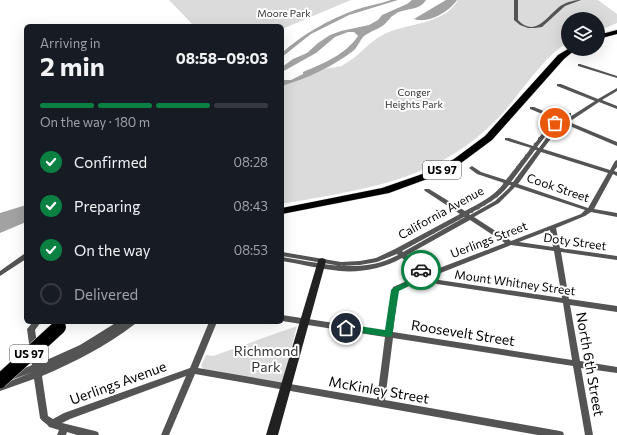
<!DOCTYPE html>
<html lang="en">
<head>
<meta charset="utf-8">
<style>
	body { margin:0; font-family:Commissioner,sans-serif; background:#20242c; color:#f1f3f6; height:100vh; display:flex; flex-direction:column; font-size:15px; white-space:nowrap }
	* { box-sizing:border-box; margin:0 }
	p { font-size:13px; color:#9ea1a6 }
	.icon { flex:none; width:22px; height:22px; fill:none; stroke:currentColor; stroke-width:2; stroke-linecap:round; stroke-linejoin:round }
	.map { position:relative; flex:1; overflow:hidden }
	.panel { position:absolute; left:24px; top:24px; width:260px; height:300px; display:flex; flex-direction:column; background:#171b24; border-radius:6px; box-shadow:0 4px 16px #0002 }
	.panel>* { flex:none }
	.tools { position:absolute; left:561px; top:12px; display:grid; gap:8px }
	.tools a { display:grid; place-items:center; width:44px; height:44px; border-radius:50%; background:#171b24; box-shadow:0 4px 16px #0002; font-size:20px }
	.pin { position:absolute; display:grid; place-items:center; width:34px; height:34px; color:#fff; margin:-17px; border:2px solid #fff; border-radius:50%; box-shadow:0 1px 4px #0007 }
	.courier { position:absolute; display:grid; place-items:center; width:40px; height:40px; margin:-20px; border:3px solid #0b8043; border-radius:50%; background:#fff; color:#222; box-shadow:0 1px 5px #0007 }
	.summary em { font-style:normal; font-weight:700 }
	.summary div { display:flex; flex-direction:column-reverse }
	.summary { display:flex; align-items:center; justify-content:space-between; height:68px; padding:0 16px }
	h1 { font-size:26px; font-weight:700; line-height:30px }
	.bar { display:grid; grid-template-columns:repeat(4,1fr); gap:6px 4px; align-content:center; height:48px; padding:0 16px }
	.bar i { height:5px; border-radius:3px; background:#363941 }
	.bar .current { background:#0b8043 }
	.bar p { grid-column:span 4 }
	ol { padding:0 16px; list-style:none }
	li { display:flex; align-items:center; gap:12px; height:44px }
	li p { margin-inline-start:auto }
	li .icon { padding:4px; border-radius:50%; background:#0b8043; color:#fff; stroke-width:4 }
	li:last-child { color:#9ea1a6 }
	li i { width:22px; height:22px; border:2px solid #363941; border-radius:50% }
	.map>svg:first-child { display:block }
	.green { fill:#dbdbdb }
	.water { fill:#a2a2a2 }
	.lines { fill:none; stroke-linecap:round; stroke-linejoin:round }
	.highway-casing { stroke:#dbdbdb; stroke-width:1 }
	.street { fill:#545454; fill-rule:evenodd }
	.secondary { fill:#212121; fill-rule:evenodd }
	.highway { fill:#000; fill-rule:evenodd }
	.highway-bridge-casing { stroke:#dbdbdb; stroke-width:15; stroke-linecap:butt }
	.highway-bridge { stroke:#000; stroke-width:14 }
	.route { fill:#0b8043 }
	.done { stroke:#595959; stroke-width:4; stroke-dasharray:0 7.2 }
	.labels { text-anchor:middle; stroke-width:4; stroke-linejoin:round; paint-order:stroke }
	.far-park-label { font-size:10px; fill:#323232; stroke:#fff }
	.shield { fill:#fff; stroke:#4c4c4c; stroke-width:1 }
	.shield-label { font-size:11px; font-weight:bold; fill:#000 }
	.street-label { font-size:12px; fill:#000; stroke:#fff }
	.near-street-label { font-size:14px; fill:#000; stroke:#fff }
	.near-park-label { font-size:14px; fill:#323232; stroke:#fff }
</style>
</head>
<body>
<div class="map">
<svg width="617" height="435" viewBox="0 0 617 435">
	<rect width="100%" height="100%" fill="#fff"/>
	<!-- green -->
	<path class="green" d="M169,0H351L282,29V26H194Z
		M458,0H598L617,14V23L598,31V19H568V43C546,53 518,97 500,116C439,181 365,189 282,204V86C297,81 311,75 325,69C331,67 338,68 343,65C357,58 366,45 379,37C402,22 443,27 458,0Z
		M297,326L282,384L203,369L201,365L206,355L213,356Z"/>
	<!-- water -->
	<path class="water" d="M391,0H398L349,15L311,34L282,57V53C301,35 330,19 355,10C367,6 379,4 391,0Z
		M412,0H426C419,12 403,7 394,15C390,17 388,21 385,24C379,29 371,31 364,36C359,41 358,47 353,51C332,67 308,78 282,86V80H291L303,74V72C324,63 345,55 358,36L354,32H348L335,37L316,53L282,72V67L293,59L307,53L318,43L330,35L341,31L369,25L378,20L382,15L407,4Z
		M446,0H457C449,12 428,24 414,19Z
		M26,205V222L0,233V213Z"/>
	<g class="lines">
		<!-- highway casing -->
		<g class="highway-casing">
			<path id="highway" d="M617,30V34L598,39V35Z
				M568,49H576L564,59L492,140L461,163L438,175L389,193L282,214V208L382,188L431,171L454,159L485,136L558,55Z"/>
		</g>
		<!-- street -->
		<path class="street" d="M514,0H518V20C536,39 548,14 562,5C567,2 575,0 581,0L565,6L542,27L535,28H528L520,25L514,20Z
			M578,64H580L617,76V78L578,66Z
			M557,84H561L598,99L617,88V91L602,100L617,106V109L599,102L569,122L617,142V146L565,124L559,128L543,149L610,170L615,161L617,160V167L614,171L617,172V176L613,174L594,209L617,213V217L591,212L585,216L556,228L560,248L617,256V260L561,252L569,299L617,306V312L570,305L580,361L617,367V373L581,368L593,435H585L573,366L393,338L385,400L560,431L563,432L564,435H538L195,374L169,435H161L186,376L70,419L62,423L95,431L98,432L99,435H77L67,432L66,435H57L59,430L49,427C47,423 42,422 40,418L34,379L0,391V385L33,372L11,380L8,379L7,377L8,375L32,365L27,329L33,322H41L35,330L40,363L80,345L93,337L117,322H126L125,323L127,322H136L135,324C106,346 75,362 42,376L48,416L53,419L64,413L190,368L209,322H217L198,368L377,399L385,337L282,321V315L386,331L393,287L423,274L402,258C385,268 360,273 340,271C320,269 301,264 282,261V257C321,263 361,275 398,255L397,254L377,262L360,265L341,266L282,256V252L341,262L360,261L376,258L395,249L460,214L425,191L424,190L425,189H429L465,211C480,203 493,197 504,183L477,174L469,168L472,166L481,172L506,180L531,148L505,140V138H509L533,146L547,127L557,120L530,109V107H534L560,118L567,113H571V115L564,120H565L595,101L557,86ZM561,122L555,126L539,148L537,147L551,129ZM535,150H537L513,182H511ZM541,152L608,173L588,208L518,184ZM509,185H511L509,188L495,201L470,215L469,214C485,205 498,199 509,185ZM515,187L585,210L581,214L511,241L474,217L499,203ZM464,217H465L403,252L402,251ZM470,220L505,243L429,272L407,255ZM550,230L553,247L519,242ZM511,245L554,251L562,298L439,280L433,276ZM427,278L437,284L563,303L572,360L393,332L398,290Z
			M24,254H26V259L0,276V271Z"/>
		<!-- secondary -->
		<path class="secondary" d="M322,258L325,259L326,261L278,435H266L318,261L319,259Z"/>
		<!-- highway -->
		<use href="#highway" class="highway"/>
		<!-- highway-bridge casing -->
		<g class="highway-bridge-casing">
			<path id="highway-bridge" d="M0,381L59,327"/>
		</g>
		<!-- highway-bridge -->
		<use href="#highway-bridge" class="highway-bridge"/>
	</g>
	<!-- route -->
	<path class="route" d="M421,267L431,275L399,291L392,336L389,337L343,330L342,328L346,324L385,330L391,290L393,288L422,275L417,270Z"/>
	<g class="lines">
		<!-- done -->
		<path class="done" d="M421,270L397,251L479,207L497,195L546,131L555,123"/>
	</g>
	<g class="labels">
		<!-- far-park labels -->
		<g class="far-park-label">
			<text x="284" y="17">Moore Park</text>
			<text x="414" y="96">Conger<tspan x="414" dy="12">Heights Park</tspan></text>
		</g>
		<!-- shield labels -->
		<g class="shield">
			<rect x="423" y="161" width="38" height="18" rx="3"/>
			<rect x="10" y="345" width="38" height="18" rx="3"/>
		</g>
		<g class="shield-label">
			<text x="442" y="174">US 97</text>
			<text x="29" y="358">US 97</text>
		</g>
		<!-- street labels -->
		<g class="street-label">
			<text transform="translate(558 188) rotate(19)" y="4">Cook Street</text>
			<text transform="translate(441 213) rotate(-29)" y="4">California Avenue</text>
			<text transform="translate(489 240) rotate(-21)" y="4">Uerlings Street</text>
			<text transform="translate(575 242) rotate(8)" y="4">Doty Street</text>
			<text transform="translate(515 283) rotate(8)" y="4">Mount Whitney Street</text>
		</g>
		<!-- near-street labels -->
		<g class="near-street-label">
			<text transform="translate(463 333) rotate(9)" y="5">Roosevelt Street</text>
			<text transform="translate(590 364) rotate(80)" y="5">North 6th Street</text>
			<text transform="translate(118 383) rotate(-20)" y="5">Uerlings Avenue</text>
			<text transform="translate(379 390) rotate(10)" y="5">McKinley Street</text>
		</g>
		<!-- near-park labels -->
		<g class="near-park-label">
			<text x="266" y="356">Richmond<tspan x="266" dy="16">Park</tspan></text>
		</g>
	</g>
</svg>
<div class="tools">
<a><svg class="icon" aria-label="layers" viewBox="0 0 24 24"><path d="M12 4l9 5-9 5-9-5zM3 14l9 5 9-5"/></svg></a>
</div>
<div class="pin" style="left:555px;top:123px;background:#ea580c"><svg class="icon" aria-label="bag" viewBox="0 0 24 24"><path d="M5 8h14l-1 12H6zM9 8a3 3 0 0 1 6 0"/></svg></div>
<div class="pin" style="left:346px;top:328px;background:#1f2937"><svg class="icon" aria-label="home" viewBox="0 0 24 24"><path d="M3 11l9-7 9 7M6 9v11h12V9"/></svg></div>
<div class="courier" style="left:421px;top:270px"><svg class="icon" aria-label="car" viewBox="0 0 24 24"><path d="M5 17H2v-5l4-1 3-4h7l3 4 3 1v5h-3M9 17h6M6 11h13"/><circle cx="7" cy="17" r="2"/><circle cx="17" cy="17" r="2"/></svg></div>
<section class="panel">
<div class="summary"><div><h1>2 min</h1><p>Arriving in</p></div><em>08:58–09:03</em></div>
<div class="bar"><i class="current"></i><i class="current"></i><i class="current"></i><i></i><p>On the way · 180 m</p></div>
<ol>
<li><svg class="icon" aria-label="check" viewBox="0 0 24 24"><path d="M5 12l5 5 9-10"/></svg>Confirmed<p>08:28</p></li>
<li><svg class="icon" aria-label="check" viewBox="0 0 24 24"><path d="M5 12l5 5 9-10"/></svg>Preparing<p>08:43</p></li>
<li><svg class="icon" aria-label="check" viewBox="0 0 24 24"><path d="M5 12l5 5 9-10"/></svg>On the way<p>08:53</p></li>
<li><i></i>Delivered</li>
</ol>
</section>
</div>
</body>
</html>
